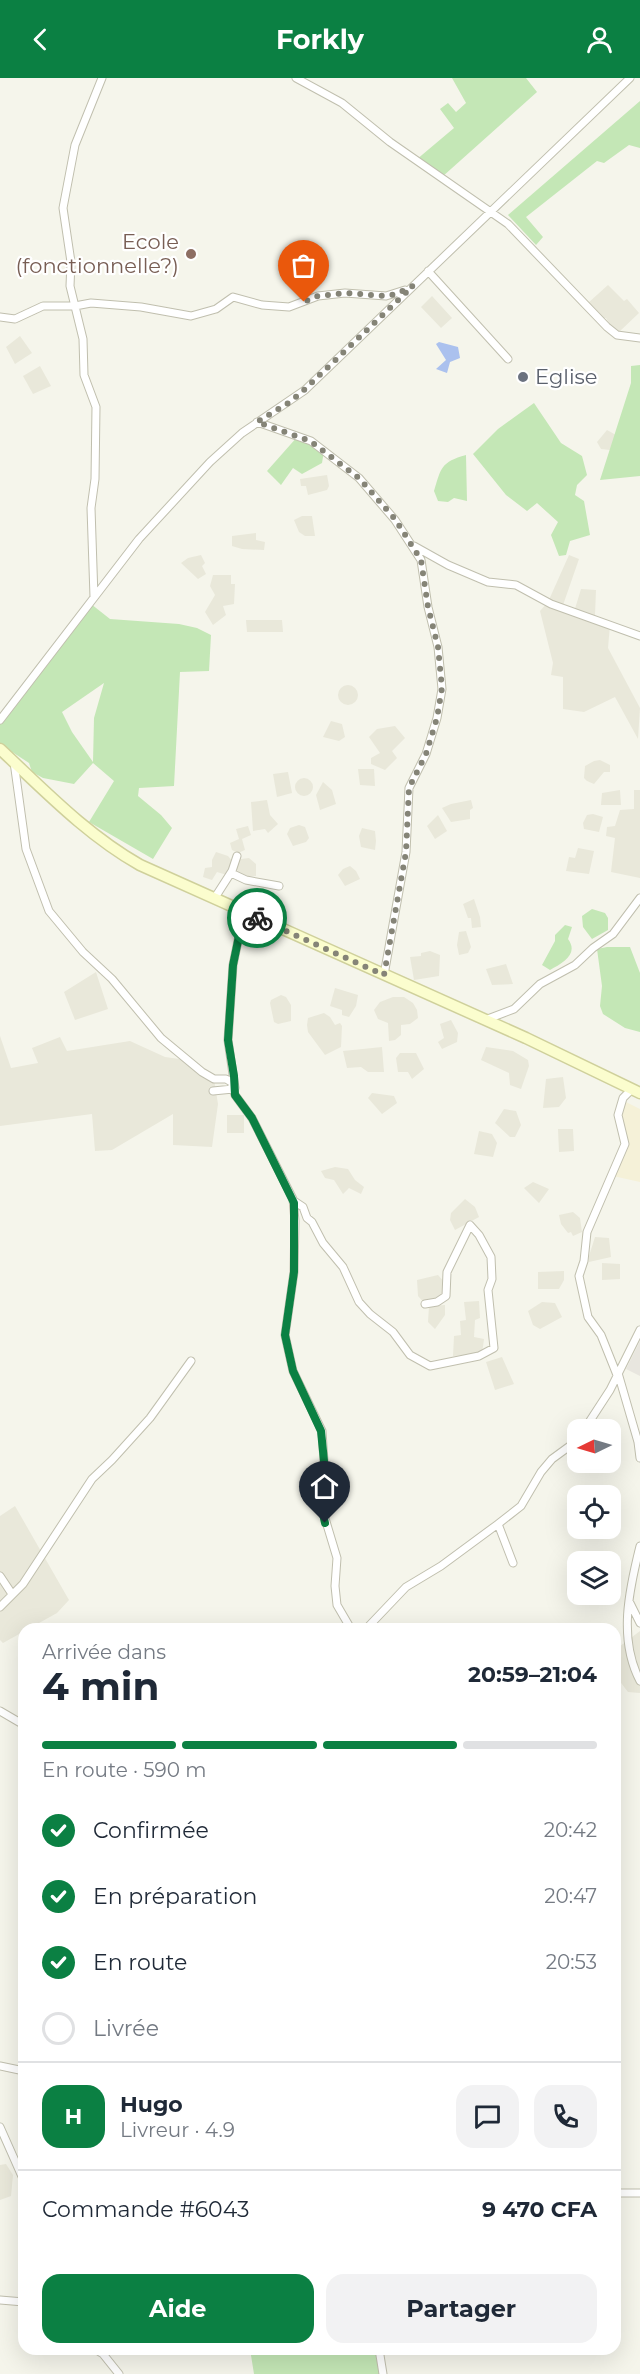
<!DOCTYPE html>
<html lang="fr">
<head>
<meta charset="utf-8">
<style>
	body { margin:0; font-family:Montserrat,sans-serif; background:#f2f2f3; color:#1f2937; height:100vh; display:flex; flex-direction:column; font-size:22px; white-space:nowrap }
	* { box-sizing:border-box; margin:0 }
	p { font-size:20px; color:#747a83 }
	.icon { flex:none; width:33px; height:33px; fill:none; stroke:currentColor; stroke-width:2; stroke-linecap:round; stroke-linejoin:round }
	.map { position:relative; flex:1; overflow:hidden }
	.side { position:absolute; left:18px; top:1545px; width:603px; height:732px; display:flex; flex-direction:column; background:#fff; border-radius:18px; box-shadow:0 6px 24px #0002 }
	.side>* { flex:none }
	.needle { width:39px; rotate:265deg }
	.fabs { position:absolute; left:567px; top:1341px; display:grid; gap:12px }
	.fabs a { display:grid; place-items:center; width:54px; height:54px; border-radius:12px; background:#fff; box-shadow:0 6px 24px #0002; font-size:30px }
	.pin { position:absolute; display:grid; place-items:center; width:51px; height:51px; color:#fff; margin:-62px -26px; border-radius:50% 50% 50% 0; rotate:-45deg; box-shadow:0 0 6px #0007 }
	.pin .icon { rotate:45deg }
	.courier { position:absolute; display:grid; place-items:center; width:60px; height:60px; margin:-30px; border:4px solid #0b8043; border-radius:50%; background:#fff; color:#222; box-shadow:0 2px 8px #0007 }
	.head em { font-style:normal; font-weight:700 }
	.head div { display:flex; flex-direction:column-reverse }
	.head { display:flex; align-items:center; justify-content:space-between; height:102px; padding:0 24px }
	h1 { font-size:39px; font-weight:700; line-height:45px }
	.bar { display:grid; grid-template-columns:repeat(4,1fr); gap:9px 6px; align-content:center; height:72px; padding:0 24px }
	.bar i { height:8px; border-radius:4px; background:#e0e1e3 }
	.bar .on { background:#0b8043 }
	.bar p { grid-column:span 4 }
	.line { display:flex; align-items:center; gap:15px; padding:0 24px; border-top:2px solid #e0e1e3 }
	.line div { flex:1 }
	.round { display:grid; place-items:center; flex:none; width:63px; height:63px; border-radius:18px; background:#f2f2f3 }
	ol { padding:0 24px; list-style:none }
	li { display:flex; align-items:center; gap:18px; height:66px }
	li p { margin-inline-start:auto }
	li .icon { padding:6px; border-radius:50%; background:#0b8043; color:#fff; stroke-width:4 }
	li:last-child { color:#747a83 }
	li i { width:33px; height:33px; border:3px solid #e0e1e3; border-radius:50% }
	.cta { display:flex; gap:12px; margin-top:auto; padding:12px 24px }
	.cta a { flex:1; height:69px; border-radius:18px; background:#0b8043; color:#fff; font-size:24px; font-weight:700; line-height:69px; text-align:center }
	.cta a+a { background:#f2f2f3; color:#1f2937 }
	header { display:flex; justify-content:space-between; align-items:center; height:78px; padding:0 24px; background:#0b8043; color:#fff; font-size:27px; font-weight:700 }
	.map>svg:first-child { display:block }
	.residential { fill:#e9e8da }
	.commercial { fill:#f5f1d8 }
	.industrial { fill:#e8e6df }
	.green { fill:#c4e7b6; fill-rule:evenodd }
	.water { fill:#abc1ee }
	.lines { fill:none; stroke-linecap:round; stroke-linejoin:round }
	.street-casing { stroke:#c0bfae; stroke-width:9 }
	.secondary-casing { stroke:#cfd09b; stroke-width:13 }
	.street { stroke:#fff; stroke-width:7 }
	.secondary { stroke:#fbfdce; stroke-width:10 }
	.done { stroke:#858477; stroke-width:6; stroke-dasharray:0 10.8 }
	.route { stroke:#0b8043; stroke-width:8 }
	.education-dot { fill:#8d6e63; stroke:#fff; stroke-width:2 }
	.worship-dot { fill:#6b7280; stroke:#fff; stroke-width:2 }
	.labels { text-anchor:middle; stroke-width:4.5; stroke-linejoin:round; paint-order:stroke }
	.education-label { font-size:21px; fill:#785e54; stroke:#fff; text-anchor:end }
	.worship-label { font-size:21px; fill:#5b616d; stroke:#fff; text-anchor:start }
</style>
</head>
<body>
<header><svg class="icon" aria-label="back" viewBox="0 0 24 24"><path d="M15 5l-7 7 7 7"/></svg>Forkly<svg class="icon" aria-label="person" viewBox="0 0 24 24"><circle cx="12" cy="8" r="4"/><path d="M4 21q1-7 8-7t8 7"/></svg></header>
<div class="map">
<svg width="640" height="2296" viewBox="0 0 640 2296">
	<rect width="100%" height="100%" fill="#f5f5eb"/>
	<!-- residential -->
	<path class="residential" d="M608,207L624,223L627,221L639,235L619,254L610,247L606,240H602L588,225Z
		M432,218L452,240L441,250L421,229Z
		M20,258L32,275L15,286L6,269Z
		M40,288L51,308L33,316L23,298Z
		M607,352L616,357L610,372L601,371L597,364Z
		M327,397L329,408L327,412L308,417L306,408H301L300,401Z
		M302,438H312L315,458H305L299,454L294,442Z
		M256,455V462L265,464L264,472L242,471L232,468V458Z
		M201,477L205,485L202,488L206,496L198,501L181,485L188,480Z
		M569,477L579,481L562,530L574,534L581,511L596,512L595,537L610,547L608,570L640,630L638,661L615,619L584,634L563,631V599L551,597L553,585L540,533L548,524Z
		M213,497H231V506H235L234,526L223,528L226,537L213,547L205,534L215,517L210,508Z
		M246,542H282L283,554H247Z
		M338 617a10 10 0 1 1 20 0a10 10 0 1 1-20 0Z
		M331,643L342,646L345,659L339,663L323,659Z
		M395,648L405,660L392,673L397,680L385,692L371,686V680L380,675L369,659L377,651Z
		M600,682L610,687V694H604L594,706L587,703L584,700L585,688L594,683Z
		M358,691H374L375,708L360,707Z
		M288,694L292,715L277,719L273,696Z
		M295 709a9 9 0 1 1 18 0a9 9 0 1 1-18 0Z
		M323,704L332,712L336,726L320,732L316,717Z
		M620,712L621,727H601L602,715Z
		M634,712H640V800L611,794L615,760L606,758L607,749L615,748L620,732L634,731Z
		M267,722L270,737L278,746L268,755L265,751L253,753L251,724Z
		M471,722L473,730L470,732V741L451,744L442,730L451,726Z
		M593,736L603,739L599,754L584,751L583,745L587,737Z
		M438,737L447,753L435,761L427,748Z
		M299,747L305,749L309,760L306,764L293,768L287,756L290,750Z
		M248,748L251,757L242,761L245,772L238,775L232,772L230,765L239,761L236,751Z
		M362,750L375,753L376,763L375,772L361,769L359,758Z
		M578,770L594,773L589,796L566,793L569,779L575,780Z
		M216,774L228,778L233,784L227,797L217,794L212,802L203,799L205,790L212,789V782Z
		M249,780L256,786V798H244L238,795L236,787L241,781Z
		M350,788L356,793L360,801L345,808L338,797L343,791Z
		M474,821L480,839L481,849L472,850L471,840H468L463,826Z
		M466,853L471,869L468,875L459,877L457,867L459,854Z
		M430,873L440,877L439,898L414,902L410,879L421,878V875Z
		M506,886L513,906L492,907L486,891Z
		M96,894L108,931L75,942L64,914Z
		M335,910L358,917L356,928L349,939L342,937V932L330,928Z
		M281,917L286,919L291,927V943L278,946L274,944L270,925L271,922Z
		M393,919H404L413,925L417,932L418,940L410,946L401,947V957L395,962L389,963L388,945L378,941L374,932L380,924Z
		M324,935L330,939L335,947L340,945L342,948L341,969L325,977L308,954L307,947L308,940Z
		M451,942L458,955L457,964L442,971L438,964L444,960L440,946Z
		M0,958L11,990L38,985L32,970L60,959L67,973L130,963L165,979L187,982L214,1001L218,1026L212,1069L173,1067V1036L112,1072L95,1073L92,1036L0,1048Z
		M382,969L384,994H368L361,989L347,990L343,973Z
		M486,969L513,973L528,982L529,988L521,1011L510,1007L509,995L481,982Z
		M400,975H416L424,991L412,1001L408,994H398L396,980Z
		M563,999L566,1020L559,1029L543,1030L546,1001Z
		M372,1015L394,1018L397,1025L382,1036L368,1020Z
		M504,1031L516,1033L521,1047L515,1059H510L495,1045Z
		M227,1037H244V1055H227Z
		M558,1051H573L574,1073L559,1074Z
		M479,1053L492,1056L497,1065L493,1079L474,1076Z
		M335,1089L348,1091L355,1102L364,1109L361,1116L349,1110L343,1116L334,1102L325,1100L321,1093Z
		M533,1104L549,1111L539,1125L524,1110Z
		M465,1121L475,1129L479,1139L455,1152L450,1142L451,1135Z
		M573,1134L580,1140L582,1154L573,1158L571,1154L568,1155L561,1146L559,1137Z
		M595,1159L609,1160L611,1179L589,1184V1178Z
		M602,1185L620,1186V1201L602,1202Z
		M564,1193V1202L559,1211H538V1194Z
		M438,1197L445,1205L446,1218L425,1226L418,1218L417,1202Z
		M479,1223L480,1240L475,1242L474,1259L484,1261L482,1276L453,1278L454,1258L461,1257L460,1243L466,1242L464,1224Z
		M542,1224L555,1225L562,1239L540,1251L533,1247L528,1233Z
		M445,1227V1237L435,1251L428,1244L429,1228Z
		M502,1279L514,1306L495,1312L486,1284Z
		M15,1428L69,1522L57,1535L3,1565L0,1562V1438Z
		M640,1553V1615L628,1614L615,1597V1572Z
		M6,2086L13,2097L11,2118L0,2122V2087Z"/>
	<!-- commercial -->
	<path class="commercial" d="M626,1024L640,1031V1104L613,1098L628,1064L618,1037Z"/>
	<!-- industrial -->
	<path class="industrial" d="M640,1263V1298L626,1291Z"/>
	<!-- green -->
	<path class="green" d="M452,0H526L537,14L442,99L416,82L454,50L440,31L448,25L456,34L466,25Z
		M640,23V70L629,67L604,85L597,83L526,139L543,159L536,167L508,137Z
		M640,287V398L600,402L631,305V288Z
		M534,325L561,365L582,378L587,397L577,407L575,417L584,423L590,457L570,463L566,477L559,478L551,457L558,444L537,425L527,433L506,417L473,376L498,351Z
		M298,358L324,373L322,385L302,396L293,390L281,407L267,393Z
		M466,377L467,423L454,420L448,424L438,423L434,413C441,390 441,384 466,377Z
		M91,526L110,541L179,546L197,550L211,557L209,593L180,594L174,708L139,710L138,718L161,737L172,750L153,781L89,744L114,703L93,685L74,706L43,700L32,694L29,685L0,666V642ZM104,605L94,640L93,684L72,654L62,634Z
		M592,831L605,835L608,840V852L592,861L583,849L582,838Z
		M565,847L572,849L568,861C579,876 563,885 550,892L542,887L555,863V857Z
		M607,869H630L640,895V954L625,950L603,936L600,928L602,908L597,871Z
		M250,2271H378L384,2296H254Z"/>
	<!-- water -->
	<path class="water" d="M439,264L458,269L460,280L450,284L447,295L436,291L446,282L436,266Z"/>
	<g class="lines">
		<!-- street casing -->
		<g class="street-casing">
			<path id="street" d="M296,0L342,25L390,64L508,146L607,249L617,257L640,260
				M428,193L508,281
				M0,239L15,241L43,228H75L91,225L141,229L191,238L216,231L233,219L262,227L289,229L318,218L345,215L386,218L405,212
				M257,344L311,363L359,400L395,442L421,482L428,529L438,569L442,611L437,640L426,676L409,710L406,774L384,897
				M414,468L448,487L488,504L516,507L551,526L640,558
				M94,519L91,430L95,401L96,329L84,297L83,261L70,208L71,184L63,130L75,67L102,0
				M0,642L139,461L210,384L242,355L305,312L630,0
				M14,684L26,771L49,833L83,874L112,901L161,960L202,994L214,1001H226L231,1004L235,1017L252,1040L293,1121L295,1143L294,1194L285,1257L293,1293L322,1353L324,1383L321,1427L337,1480L335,1508L337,1527L351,1551
				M231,795L246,802L279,808
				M214,821L232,793L237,778
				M485,942L514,931L540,906L575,887L593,870L613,856L640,820
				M235,1010L228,962L233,887L244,834
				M213,1013L233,1011
				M294,1123L303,1129L307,1140L312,1144L323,1165L343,1189L359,1224L370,1236L393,1254L410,1277L430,1288L479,1278L494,1270L488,1212L492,1201L491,1179L479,1157L470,1147L447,1194L446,1218L437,1224L425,1226
				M618,1295L638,1364L640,1380
				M617,1297L601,1257L588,1239L579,1198L584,1183L587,1154L625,1066L618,1037L623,1020L632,1011
				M584,1352L610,1312L640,1252
				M640,1468C629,1512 618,1561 640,1603
				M513,1485L498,1446L521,1428L541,1394L552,1381L578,1362
				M0,1498L12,1516
				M630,1525L640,1545
				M0,1529L23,1506L92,1401L112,1382L150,1340L191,1283
				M366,1551L406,1509L441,1488L498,1446
				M0,1633L24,1647
				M0,1988L24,1993
				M0,2049L24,2103
				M615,2115H640
				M0,2222L24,2224
				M95,2271L103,2276L119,2296
				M379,2271L383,2296"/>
		</g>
		<!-- secondary casing -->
		<g class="secondary-casing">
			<path id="secondary" d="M0,671C45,713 87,757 140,787L526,960L640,1015"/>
		</g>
		<!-- street -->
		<use href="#street" class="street"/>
		<!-- secondary -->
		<use href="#secondary" class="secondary"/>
	</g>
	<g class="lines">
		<!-- done -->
		<path class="done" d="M257,840L384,897L406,774L409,710L426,676L437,640L442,610L438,569L428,529L421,482L395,441L359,400L310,363L257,344L290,324L304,312L413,208L396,216L386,218L345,215L318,218L304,224"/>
		<!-- route -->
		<path class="route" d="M257,840L244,834L233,887L228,962L234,998L235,1017L252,1040L294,1125V1194L285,1257L293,1293L321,1353L324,1383L321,1427L325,1445"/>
	</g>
	<!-- markers -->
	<circle class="education-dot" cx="191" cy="176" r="6"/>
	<circle class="worship-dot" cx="523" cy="299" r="6"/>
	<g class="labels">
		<!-- education labels -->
		<g class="education-label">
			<text x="179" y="171">Ecole<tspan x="179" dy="24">(fonctionnelle?)</tspan></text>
		</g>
		<!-- worship labels -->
		<g class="worship-label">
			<text x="535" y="306">Eglise</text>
		</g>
	</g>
</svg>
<div class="fabs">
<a><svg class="needle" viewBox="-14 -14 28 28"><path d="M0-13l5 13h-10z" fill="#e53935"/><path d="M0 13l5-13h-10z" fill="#747a83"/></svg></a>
<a><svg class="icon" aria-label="locate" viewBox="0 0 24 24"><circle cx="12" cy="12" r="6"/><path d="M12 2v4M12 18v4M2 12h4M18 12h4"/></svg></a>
<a><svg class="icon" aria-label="layers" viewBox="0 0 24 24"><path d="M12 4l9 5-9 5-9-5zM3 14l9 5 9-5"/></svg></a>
</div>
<div class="pin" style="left:304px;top:224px;background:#ea580c"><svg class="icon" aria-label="bag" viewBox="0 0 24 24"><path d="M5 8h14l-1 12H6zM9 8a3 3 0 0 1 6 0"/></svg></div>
<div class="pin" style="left:325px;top:1445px;background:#1f2937"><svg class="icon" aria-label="home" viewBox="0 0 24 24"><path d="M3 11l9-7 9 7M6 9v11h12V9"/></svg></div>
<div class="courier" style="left:257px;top:840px"><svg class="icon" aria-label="bike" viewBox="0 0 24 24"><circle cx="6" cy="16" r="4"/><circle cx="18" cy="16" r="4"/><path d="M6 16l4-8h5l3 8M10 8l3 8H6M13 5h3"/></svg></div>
<section class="side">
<div class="head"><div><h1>4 min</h1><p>Arrivée dans</p></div><em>20:59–21:04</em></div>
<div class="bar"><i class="on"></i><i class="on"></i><i class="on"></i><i></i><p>En route · 590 m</p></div>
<ol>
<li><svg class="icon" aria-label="check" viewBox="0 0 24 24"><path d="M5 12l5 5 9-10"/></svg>Confirmée<p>20:42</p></li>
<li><svg class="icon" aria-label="check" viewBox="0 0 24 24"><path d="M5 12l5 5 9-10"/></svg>En préparation<p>20:47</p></li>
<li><svg class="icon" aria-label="check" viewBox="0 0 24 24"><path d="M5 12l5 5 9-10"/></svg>En route<p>20:53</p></li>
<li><i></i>Livrée</li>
</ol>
<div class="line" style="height:108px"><b class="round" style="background:#0b8043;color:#fff">H</b><div><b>Hugo</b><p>Livreur · 4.9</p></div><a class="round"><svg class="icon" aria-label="chat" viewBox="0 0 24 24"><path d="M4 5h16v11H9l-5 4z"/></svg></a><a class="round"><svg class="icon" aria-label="phone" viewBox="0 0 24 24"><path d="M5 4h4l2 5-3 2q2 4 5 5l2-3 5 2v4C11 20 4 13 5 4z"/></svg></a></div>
<div class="line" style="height:78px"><div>Commande #6043</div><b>9 470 CFA</b></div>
<div class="cta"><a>Aide</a><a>Partager</a></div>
</section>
</div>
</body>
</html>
